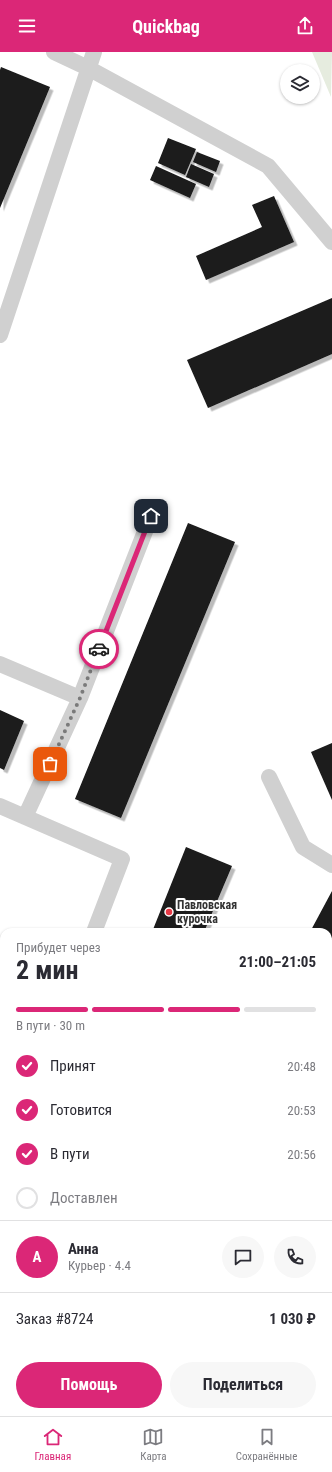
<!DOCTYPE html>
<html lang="ru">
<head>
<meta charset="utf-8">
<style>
	body { margin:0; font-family:"Roboto Condensed",sans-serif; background:#f7f7f7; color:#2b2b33; height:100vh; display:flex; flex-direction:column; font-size:15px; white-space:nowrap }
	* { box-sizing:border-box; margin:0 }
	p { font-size:13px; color:#7c7c81 }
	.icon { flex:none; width:22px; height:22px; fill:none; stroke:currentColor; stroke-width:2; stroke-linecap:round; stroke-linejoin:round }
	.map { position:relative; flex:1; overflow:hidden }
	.drawer { position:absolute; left:0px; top:876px; width:332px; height:488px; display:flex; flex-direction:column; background:#fff; border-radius:12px 12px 0 0; box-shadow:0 1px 3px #0004 }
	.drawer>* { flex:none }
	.buttons { position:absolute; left:280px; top:12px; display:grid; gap:8px }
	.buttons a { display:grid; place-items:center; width:40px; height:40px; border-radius:50%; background:#fff; box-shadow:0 1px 3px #0004; font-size:20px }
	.pin { position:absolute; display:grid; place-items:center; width:34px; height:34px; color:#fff; margin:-17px; border-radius:8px; box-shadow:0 2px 6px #0006 }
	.courier { position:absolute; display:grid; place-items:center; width:40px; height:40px; margin:-20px; border:3px solid #db2777; border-radius:50%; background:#fff; color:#222; box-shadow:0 1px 5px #0007 }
	.head em { font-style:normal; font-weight:700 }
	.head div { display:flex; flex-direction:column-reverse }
	.head { display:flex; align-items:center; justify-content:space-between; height:68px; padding:0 16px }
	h1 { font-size:26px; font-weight:700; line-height:30px }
	.bar { display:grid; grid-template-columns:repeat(4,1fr); gap:6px 4px; align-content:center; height:48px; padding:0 16px }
	.bar i { height:5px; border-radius:3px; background:#e1e1e2 }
	.bar .active { background:#db2777 }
	.bar p { grid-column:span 4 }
	.line { display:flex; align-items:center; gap:10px; padding:0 16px; border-top:1px solid #e1e1e2 }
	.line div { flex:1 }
	.round { display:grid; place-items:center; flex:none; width:42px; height:42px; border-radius:21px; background:#f7f7f7 }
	ol { padding:0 16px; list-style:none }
	li { display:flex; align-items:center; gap:12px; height:44px }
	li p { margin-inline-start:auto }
	li .icon { padding:4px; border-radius:50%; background:#db2777; color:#fff; stroke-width:4 }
	li:last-child { color:#7c7c81 }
	li i { width:22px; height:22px; border:2px solid #e1e1e2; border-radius:50% }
	.button { display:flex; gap:8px; margin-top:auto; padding:8px 16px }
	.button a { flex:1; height:46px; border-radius:24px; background:#db2777; color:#fff; font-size:16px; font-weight:700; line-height:46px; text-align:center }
	.button a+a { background:#f7f7f7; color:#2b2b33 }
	header { display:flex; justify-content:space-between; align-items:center; height:52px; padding:0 16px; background:#db2777; color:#fff; font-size:18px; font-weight:700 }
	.tab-bar { display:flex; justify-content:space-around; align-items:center; height:56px; border-top:1px solid #e1e1e2; background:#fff; font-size:11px; color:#7c7c81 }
	.tab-bar a { display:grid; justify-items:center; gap:2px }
	.tab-bar .active { color:#db2777 }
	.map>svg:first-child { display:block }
	.green { fill:#e6ecdf }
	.building { fill:#1a1a1a; filter:url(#shadow) }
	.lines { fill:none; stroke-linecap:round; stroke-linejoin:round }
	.service { stroke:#d0d0d0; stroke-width:16 }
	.done { stroke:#7a7a7a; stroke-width:4; stroke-dasharray:0 7.2 }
	.route { stroke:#db2777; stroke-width:5 }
	.poi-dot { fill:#e63946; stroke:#fff; stroke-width:1.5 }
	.labels { text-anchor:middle; stroke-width:4; stroke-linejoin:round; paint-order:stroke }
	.poi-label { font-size:12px; font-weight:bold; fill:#333; stroke:#fff; text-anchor:start }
</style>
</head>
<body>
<header><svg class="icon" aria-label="menu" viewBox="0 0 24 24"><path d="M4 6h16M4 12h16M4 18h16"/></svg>Quickbag<svg class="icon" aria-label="share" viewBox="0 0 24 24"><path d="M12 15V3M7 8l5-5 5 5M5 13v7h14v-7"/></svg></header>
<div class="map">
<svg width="332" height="1364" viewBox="0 0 332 1364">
	<defs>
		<filter id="shadow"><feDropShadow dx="3.5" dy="3.5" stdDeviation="0" flood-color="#0004"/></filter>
	</defs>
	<rect width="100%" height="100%" fill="#fff"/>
	<!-- green -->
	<path class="green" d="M312,0H332L331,45Z"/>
	<!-- building -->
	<path class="building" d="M1,15L50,35L0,156V18Z
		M168,86L196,97L185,123L158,111Z
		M197,100L220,109L216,120L193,110Z
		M191,112L214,122L209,135L186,125Z
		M156,114L196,132L190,146L150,128Z
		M274,144L294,190L206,228L196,204L262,175L252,153Z
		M332,246V302L208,356L187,308Z
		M188,471L235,490L121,766L75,747Z
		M0,658L24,669L4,718L0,716Z
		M332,691V748L311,700Z
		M186,795L232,814L204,880H152Z
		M332,839V902L328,900V880H310Z
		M4,1233V1360H9L7,1364H0V1243Z
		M328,1349L332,1358V1364H284L293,1360H328Z"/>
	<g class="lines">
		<!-- service -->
		<path class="service" d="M54,0L88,16L268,114L332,190
			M0,283L94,0
			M0,612L80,646L25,765
			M80,646L151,464
			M269,725L303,795L332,813
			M0,754L122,807L94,880
			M0,948L4,949
			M328,988L332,994
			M0,1124L4,1113
			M0,1191L4,1193
			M328,1276L332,1271
			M49,1364L51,1360
			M259,1364L261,1360"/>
	</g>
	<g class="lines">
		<!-- done -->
		<path class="done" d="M50,712L80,646L99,597"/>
		<!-- route -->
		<path class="route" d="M99,597L151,464"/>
	</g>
	<!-- markers -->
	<circle class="poi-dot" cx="169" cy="860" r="4"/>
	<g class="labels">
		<!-- poi labels -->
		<g class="poi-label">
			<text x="177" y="857">Павловская<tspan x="177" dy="14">курочка</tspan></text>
		</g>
	</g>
</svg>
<div class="buttons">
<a><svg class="icon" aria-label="layers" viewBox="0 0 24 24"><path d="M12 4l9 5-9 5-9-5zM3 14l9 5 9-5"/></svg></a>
</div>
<div class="pin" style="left:50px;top:712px;background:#ea580c"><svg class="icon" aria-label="bag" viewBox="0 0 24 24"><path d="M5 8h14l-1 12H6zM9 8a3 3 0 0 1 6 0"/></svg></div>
<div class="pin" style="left:151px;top:464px;background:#1f2937"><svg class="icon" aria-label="home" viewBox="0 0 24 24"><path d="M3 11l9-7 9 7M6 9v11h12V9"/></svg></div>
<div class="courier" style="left:99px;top:597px"><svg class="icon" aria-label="car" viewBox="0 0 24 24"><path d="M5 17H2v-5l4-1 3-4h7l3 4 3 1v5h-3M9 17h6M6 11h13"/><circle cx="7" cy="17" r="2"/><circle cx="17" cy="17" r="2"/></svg></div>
<section class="drawer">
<div class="head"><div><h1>2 мин</h1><p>Прибудет через</p></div><em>21:00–21:05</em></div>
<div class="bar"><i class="active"></i><i class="active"></i><i class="active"></i><i></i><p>В пути · 30 m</p></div>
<ol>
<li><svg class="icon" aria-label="check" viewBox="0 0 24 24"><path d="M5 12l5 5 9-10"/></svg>Принят<p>20:48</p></li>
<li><svg class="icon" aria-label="check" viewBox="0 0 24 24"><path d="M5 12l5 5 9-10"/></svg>Готовится<p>20:53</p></li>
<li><svg class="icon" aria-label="check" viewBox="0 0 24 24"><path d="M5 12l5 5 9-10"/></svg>В пути<p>20:56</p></li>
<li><i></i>Доставлен</li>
</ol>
<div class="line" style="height:72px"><b class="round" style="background:#db2777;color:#fff">А</b><div><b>Анна</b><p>Курьер · 4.4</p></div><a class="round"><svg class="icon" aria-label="chat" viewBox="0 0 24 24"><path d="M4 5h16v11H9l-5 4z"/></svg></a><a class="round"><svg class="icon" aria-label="phone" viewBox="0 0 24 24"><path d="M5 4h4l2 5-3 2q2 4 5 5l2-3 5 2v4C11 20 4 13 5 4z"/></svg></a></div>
<div class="line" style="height:52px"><div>Заказ #8724</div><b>1 030 ₽</b></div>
<div class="button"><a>Помощь</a><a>Поделиться</a></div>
</section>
</div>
<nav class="tab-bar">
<a class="active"><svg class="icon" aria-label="home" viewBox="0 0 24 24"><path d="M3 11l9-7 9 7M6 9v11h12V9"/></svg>Главная</a>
<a><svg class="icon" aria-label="map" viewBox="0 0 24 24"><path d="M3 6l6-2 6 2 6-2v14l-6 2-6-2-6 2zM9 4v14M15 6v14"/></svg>Карта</a>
<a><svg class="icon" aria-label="saved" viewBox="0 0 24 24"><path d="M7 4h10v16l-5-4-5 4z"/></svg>Сохранённые</a>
</nav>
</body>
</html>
